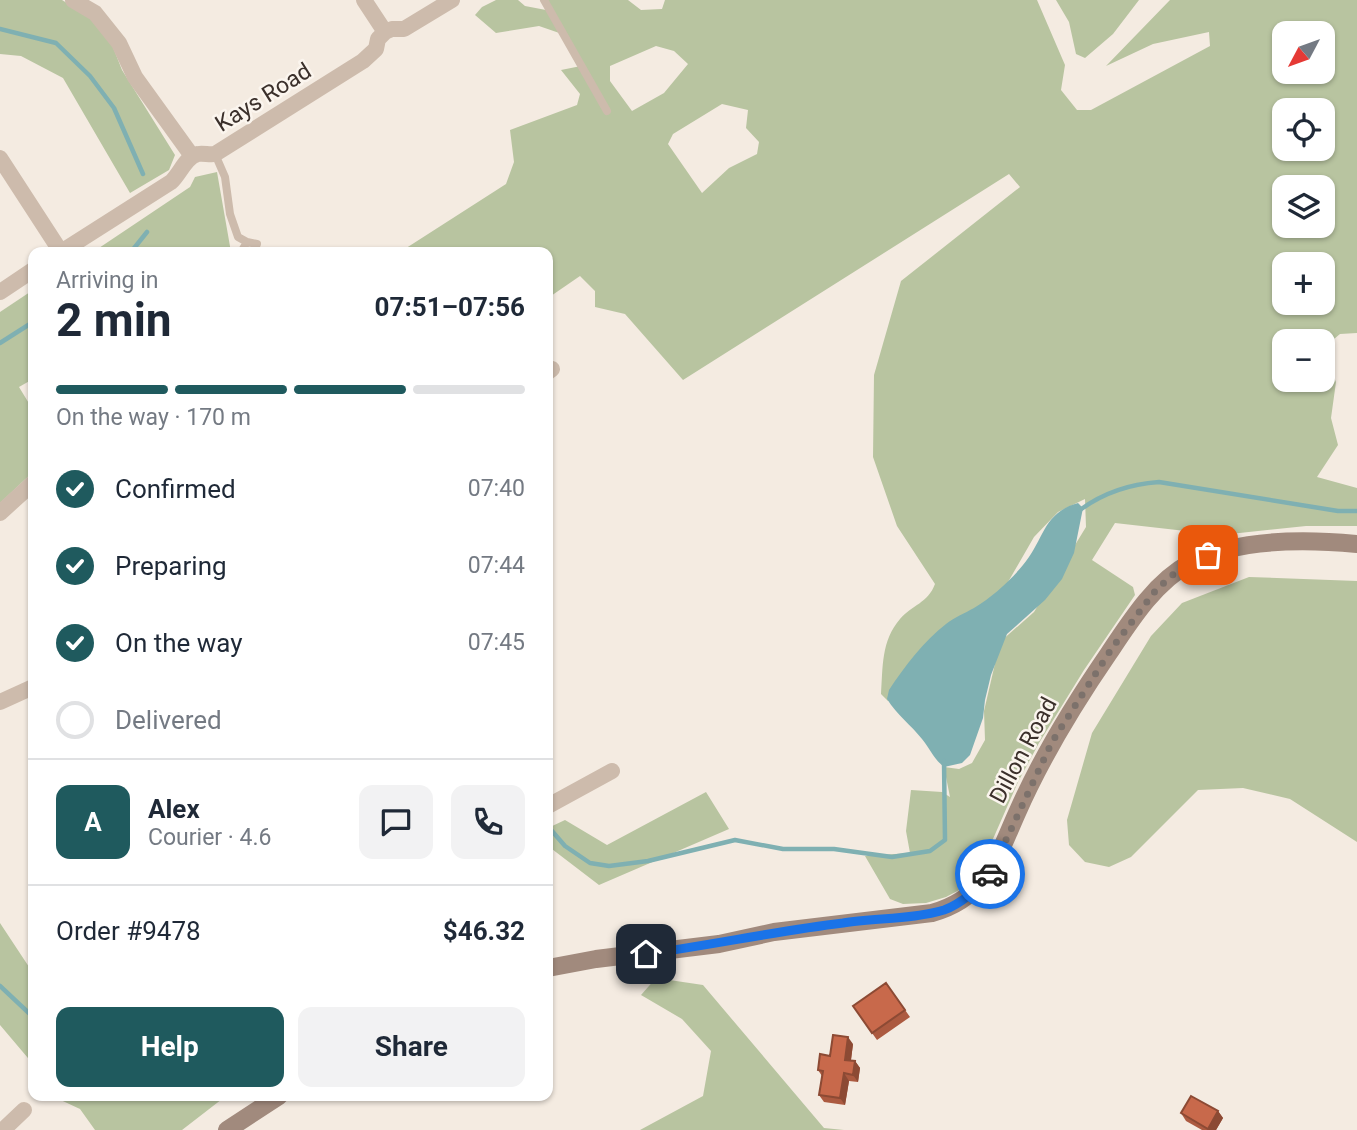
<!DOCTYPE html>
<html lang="en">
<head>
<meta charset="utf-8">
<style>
	body { margin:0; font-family:Roboto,sans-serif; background:#f2f2f3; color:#1f2937; height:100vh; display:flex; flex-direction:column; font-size:26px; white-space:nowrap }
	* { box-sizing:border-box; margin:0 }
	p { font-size:23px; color:#747a83 }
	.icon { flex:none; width:38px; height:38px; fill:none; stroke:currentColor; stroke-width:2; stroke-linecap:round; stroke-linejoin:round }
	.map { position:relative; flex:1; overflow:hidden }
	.drawer { position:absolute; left:28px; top:247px; width:525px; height:854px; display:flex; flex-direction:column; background:#fff; border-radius:14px; box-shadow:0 2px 5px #0004 }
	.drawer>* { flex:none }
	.needle { width:46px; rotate:229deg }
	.buttons { position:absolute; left:1272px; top:21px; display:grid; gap:14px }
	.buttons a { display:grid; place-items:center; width:63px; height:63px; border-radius:14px; background:#fff; box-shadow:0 2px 5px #0004; font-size:35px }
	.pin { position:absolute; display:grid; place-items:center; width:60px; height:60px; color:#fff; margin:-30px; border-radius:14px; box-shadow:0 4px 10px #0006 }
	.courier { position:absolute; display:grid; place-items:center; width:70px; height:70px; margin:-35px; border:5px solid #1a73e8; border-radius:50%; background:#fff; color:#222; box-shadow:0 2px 9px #0007 }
	.overview em { font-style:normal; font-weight:700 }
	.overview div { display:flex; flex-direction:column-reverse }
	.overview { display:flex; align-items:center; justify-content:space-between; height:119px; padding:0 28px }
	h1 { font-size:46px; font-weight:700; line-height:52px }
	.bar { display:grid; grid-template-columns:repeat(4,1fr); gap:10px 7px; align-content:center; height:84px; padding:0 28px }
	.bar i { height:9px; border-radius:5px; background:#e0e1e3 }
	.bar .on { background:#1f5a5e }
	.bar p { grid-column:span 4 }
	.line { display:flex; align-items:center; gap:18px; padding:0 28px; border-top:2px solid #e0e1e3 }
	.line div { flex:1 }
	.round { display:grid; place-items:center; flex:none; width:74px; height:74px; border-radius:14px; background:#f2f2f3 }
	ol { padding:0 28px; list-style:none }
	li { display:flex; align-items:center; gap:21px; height:77px }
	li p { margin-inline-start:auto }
	li .icon { padding:7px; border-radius:50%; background:#1f5a5e; color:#fff; stroke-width:4 }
	li:last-child { color:#747a83 }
	li i { width:38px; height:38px; border:4px solid #e0e1e3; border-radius:50% }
	.action { display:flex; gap:14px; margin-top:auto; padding:14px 28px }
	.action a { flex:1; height:80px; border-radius:14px; background:#1f5a5e; color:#fff; font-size:28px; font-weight:700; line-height:80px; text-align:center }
	.action a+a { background:#f2f2f3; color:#1f2937 }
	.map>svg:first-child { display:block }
	.green { fill:#b8c4a0; fill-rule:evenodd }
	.water { fill:#7fb0b2 }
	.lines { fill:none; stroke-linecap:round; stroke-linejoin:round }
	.stream { stroke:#7fb0b2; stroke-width:4.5 }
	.service { stroke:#cdbbac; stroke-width:8 }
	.minor { stroke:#cdbbac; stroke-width:16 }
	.secondary { stroke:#a18a7d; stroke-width:18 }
	.wall { fill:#ac5a40 }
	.shaded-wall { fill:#8c4a34 }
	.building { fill:#c8694b; stroke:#8c4a34; stroke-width:2 }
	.done { stroke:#7c716b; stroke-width:7; stroke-dasharray:0 12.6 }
	.route { stroke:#1a73e8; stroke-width:9 }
	.labels { text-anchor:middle; stroke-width:5; stroke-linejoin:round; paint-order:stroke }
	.street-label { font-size:23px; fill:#3b302b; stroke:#fbf5ee }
</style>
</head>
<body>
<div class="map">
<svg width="1357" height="1130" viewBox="0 0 1357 1130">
	<rect width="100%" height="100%" fill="#f4ebe1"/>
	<!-- green -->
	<path class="green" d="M0,0H62L88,16L111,42L122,70L175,155L169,170L130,193L63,78L21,56L0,54Z
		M496,0H518L525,6L546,10L542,0H628L641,10L662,9L665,0H1037L1065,65L1061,90L1077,110H1091L1210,46L1209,32L1153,44L1106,66L1170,0H1357V333L1340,334L1328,344V364L1336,382L1331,418L1338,445L1317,477L1357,488V526H1306L1221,535L1115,523L1092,560L1133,587L1135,595L1084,670L1039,743L1018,782L982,864L965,887L946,897L926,903L903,904L890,899L865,856L910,853L906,831L911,790L942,792L950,797L944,767L959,769L972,763L985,740L984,711L1000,642L1034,612L1086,527L1085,499L1058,512L1034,537L997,601L897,698L888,701L881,694C883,667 881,641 900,619C912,605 928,603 935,584L897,526L873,457L874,375L901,281L1020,187L1009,174L683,380L625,314L595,307V291L580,276L548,298V252H400L506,184L514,162L510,130L577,105L580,94L561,70L581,66L568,36L539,26L496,33L475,15L482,7ZM1284,33H1323V72H1284ZM656,46L674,51L688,64L664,93L632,111L610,81V66ZM722,104L748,110L746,128L759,142L757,154L729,168L702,193L668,144L673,134ZM1284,110H1323V149H1284ZM1284,187H1323V226H1284ZM1284,264H1323V303H1284ZM1284,341H1323V380H1284Z
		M1056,0H1139L1113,34L1085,58L1076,54L1069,22Z
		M217,172L231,252H93L190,187L195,177Z
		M33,290V379L19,387L33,410V472L0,503V312Z
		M1249,577L1357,581V842L1290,799L1243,788L1198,790L1131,857L1109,867L1085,862L1069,845L1067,820L1092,733L1151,636L1182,603Z
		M706,792L729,829L599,885L548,846V828L565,820L607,845Z
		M0,923L33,973V1064L0,1025Z
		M656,978L703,985L824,1128L844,1130H640L703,1096L711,1051L682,1019L641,995Z
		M52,1096H226L182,1130H95L80,1109Z"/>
	<!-- water -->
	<path class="water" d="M1078,503L1083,508L1074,553L1062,579L1045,600L1007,634L991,675L985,700L983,718L970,755L962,763L944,767C934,759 930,749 922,739C911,725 897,715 887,699L889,690C904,667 924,641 946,624C955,617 965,613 974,608C992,597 1010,581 1023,565C1044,541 1042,513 1078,503Z"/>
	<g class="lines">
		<!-- stream -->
		<path class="stream" d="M0,29L56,43L90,76L114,108L143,174
			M131,252L147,232
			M0,343L33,322
			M1080,510C1103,493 1130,484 1159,482L1338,511H1357
			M552,831L565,846L590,863L609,866L648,861L735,840L783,849H834L892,857L930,851L945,840L944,761
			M0,986L33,1017"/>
		<!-- service -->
		<path class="service" d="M544,0L607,111
			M215,154L225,177L230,214L238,237L247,242L257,244
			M241,252L247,242"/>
		<!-- minor -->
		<path class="minor" d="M73,0L95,13L119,43L135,77L192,156
			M364,0L385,32
			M0,158L61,252
			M61,252L171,182C180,174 186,156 198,154C203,153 210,155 215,154L363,61L376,49L378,39L385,32L392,29H404L452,0
			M0,292L33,270
			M548,372L552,369
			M0,513L33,483
			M0,702L33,687
			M548,806L612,771
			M3,1130L24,1110"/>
		<!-- secondary -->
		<path class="secondary" d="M548,968L596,959L719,944L774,932L932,913C986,898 996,860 1017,813C1042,756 1074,704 1109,653C1131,620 1155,582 1190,563C1238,538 1304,539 1357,544
			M227,1130L279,1096"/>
	</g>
	<!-- wall -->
	<path class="wall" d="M886,983L910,1017L877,1040L853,1006Z
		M853,1044L851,1060L855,1061L860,1068L858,1082L849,1081L845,1105L824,1102L819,1095L822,1076L818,1070Z
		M1218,1111L1223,1118L1216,1130H1202L1186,1121L1181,1113Z"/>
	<!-- shaded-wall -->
	<path class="shaded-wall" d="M848,1037L853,1044L850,1067L845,1060Z
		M855,1061L860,1068L858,1082L853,1075Z
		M844,1073L849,1081L845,1105L840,1098Z
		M1218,1111L1223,1118L1216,1130H1209L1208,1129Z"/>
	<!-- building -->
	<path class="building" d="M886,983L905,1010L872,1033L853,1006Z
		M833,1035L848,1037L845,1060L855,1061L853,1075L844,1073L840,1098L819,1095L823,1071L818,1070L820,1054L830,1056Z
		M1191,1096L1218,1111L1208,1129L1181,1113Z"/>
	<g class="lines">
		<!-- done -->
		<path class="done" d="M990,874L1052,742L1112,648L1156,590L1176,572L1208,555"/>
		<!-- route -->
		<path class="route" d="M646,954C712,945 777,931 843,923C873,918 916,919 944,910C961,904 979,888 990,874"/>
	</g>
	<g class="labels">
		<!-- street labels -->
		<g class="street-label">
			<text transform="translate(263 97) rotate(-32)" y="8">Kays Road</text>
			<text transform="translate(1023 750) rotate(-62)" y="8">Dillon Road</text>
		</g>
	</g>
</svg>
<div class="buttons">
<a><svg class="needle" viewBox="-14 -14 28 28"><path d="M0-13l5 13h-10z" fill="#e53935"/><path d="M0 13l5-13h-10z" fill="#747a83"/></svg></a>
<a><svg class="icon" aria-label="locate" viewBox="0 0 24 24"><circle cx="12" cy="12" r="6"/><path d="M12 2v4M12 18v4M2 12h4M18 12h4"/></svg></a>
<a><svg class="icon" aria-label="layers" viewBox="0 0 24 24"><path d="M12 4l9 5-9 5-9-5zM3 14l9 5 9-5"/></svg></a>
<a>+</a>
<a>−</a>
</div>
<div class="pin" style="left:1208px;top:555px;background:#ea580c"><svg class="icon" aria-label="bag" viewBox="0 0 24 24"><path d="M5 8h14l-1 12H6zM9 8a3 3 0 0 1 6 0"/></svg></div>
<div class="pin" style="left:646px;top:954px;background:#1f2937"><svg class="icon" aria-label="home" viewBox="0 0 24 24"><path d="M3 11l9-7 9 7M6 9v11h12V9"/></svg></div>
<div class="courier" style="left:990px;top:874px"><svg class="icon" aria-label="car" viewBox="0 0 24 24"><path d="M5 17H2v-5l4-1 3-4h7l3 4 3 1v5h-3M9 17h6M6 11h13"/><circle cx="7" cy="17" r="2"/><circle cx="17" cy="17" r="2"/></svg></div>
<section class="drawer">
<div class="overview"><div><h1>2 min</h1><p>Arriving in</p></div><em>07:51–07:56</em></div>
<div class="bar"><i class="on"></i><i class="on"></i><i class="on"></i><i></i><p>On the way · 170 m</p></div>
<ol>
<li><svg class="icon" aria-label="check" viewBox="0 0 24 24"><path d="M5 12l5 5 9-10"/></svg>Confirmed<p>07:40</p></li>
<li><svg class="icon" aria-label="check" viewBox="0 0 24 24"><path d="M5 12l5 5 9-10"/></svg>Preparing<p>07:44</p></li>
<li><svg class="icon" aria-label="check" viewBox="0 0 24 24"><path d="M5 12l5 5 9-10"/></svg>On the way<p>07:45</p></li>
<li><i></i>Delivered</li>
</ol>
<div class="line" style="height:126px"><b class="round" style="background:#1f5a5e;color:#fff">A</b><div><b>Alex</b><p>Courier · 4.6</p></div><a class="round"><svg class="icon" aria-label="chat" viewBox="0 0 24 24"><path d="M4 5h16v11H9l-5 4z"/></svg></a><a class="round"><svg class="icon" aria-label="phone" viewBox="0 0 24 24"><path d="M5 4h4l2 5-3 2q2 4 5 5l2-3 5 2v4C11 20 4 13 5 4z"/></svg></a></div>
<div class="line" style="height:91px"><div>Order #9478</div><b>$46.32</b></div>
<div class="action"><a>Help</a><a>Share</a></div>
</section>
</div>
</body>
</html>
